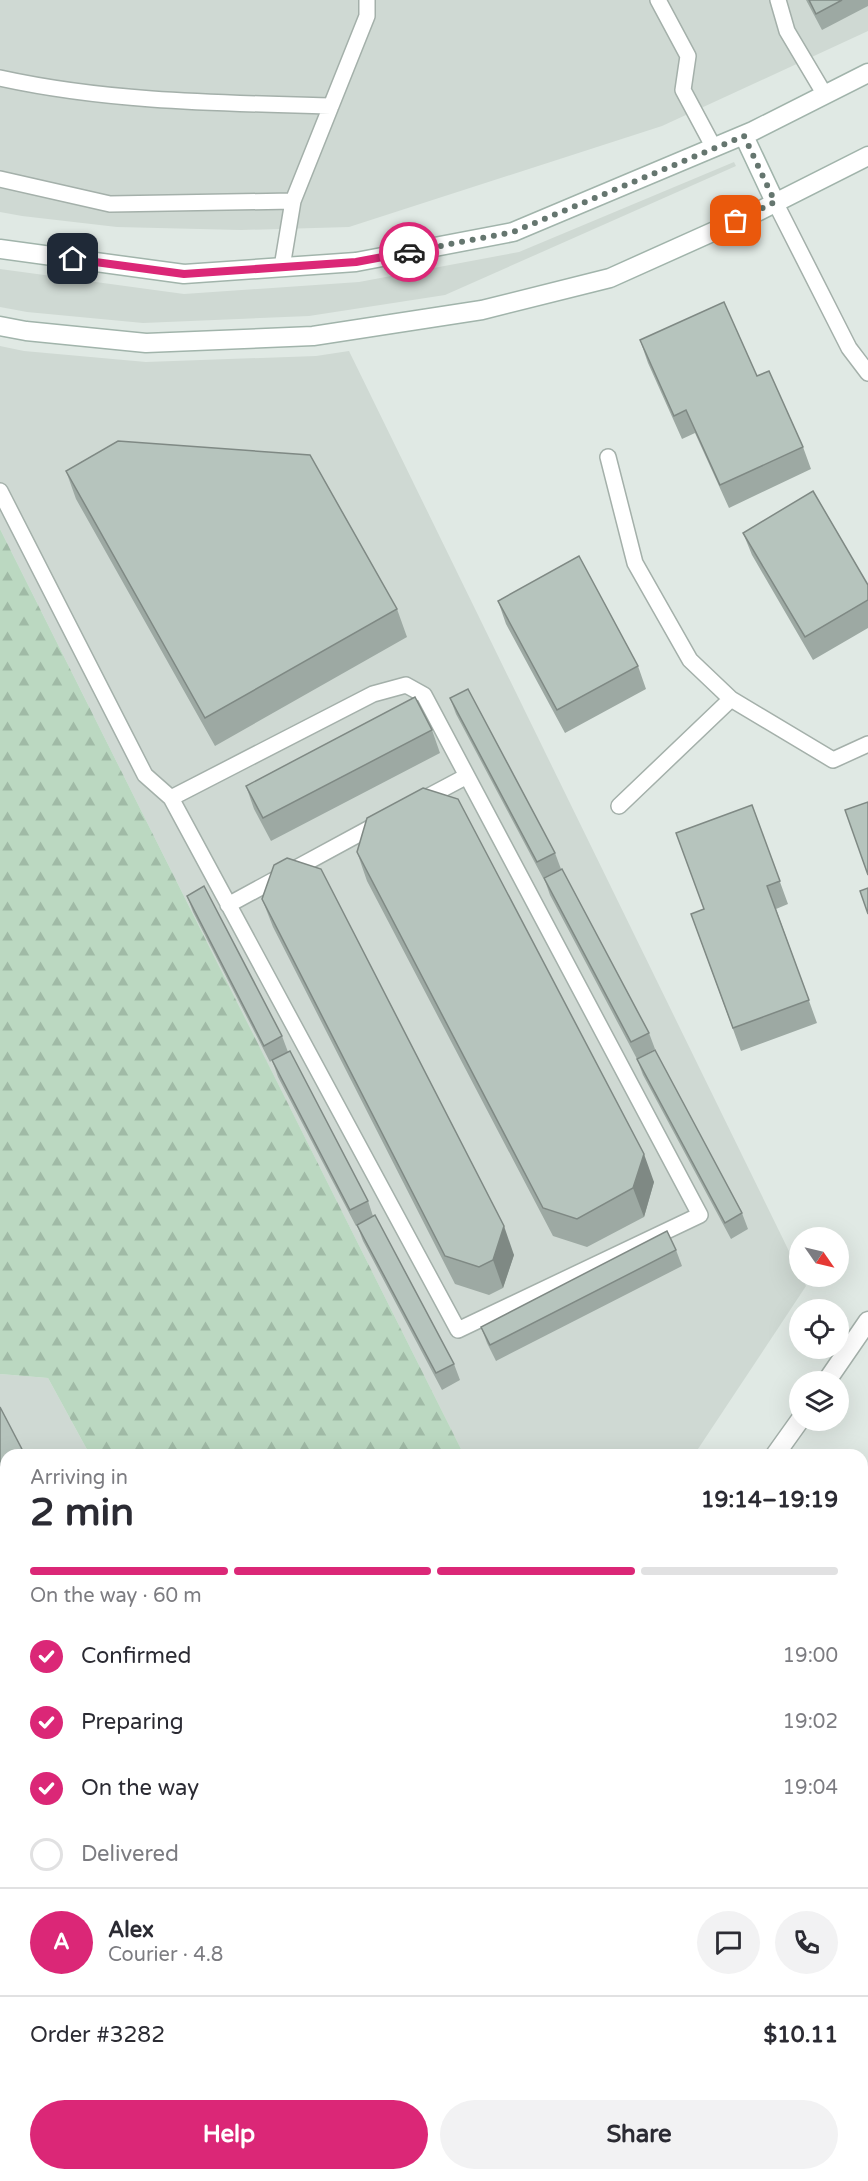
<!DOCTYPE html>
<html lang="en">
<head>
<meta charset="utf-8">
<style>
	body { margin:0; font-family:"Varela Round",sans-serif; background:#f2f2f3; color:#2b2b33; height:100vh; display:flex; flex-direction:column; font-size:22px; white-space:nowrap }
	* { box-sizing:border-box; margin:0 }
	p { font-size:20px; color:#7c7c81 }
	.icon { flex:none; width:33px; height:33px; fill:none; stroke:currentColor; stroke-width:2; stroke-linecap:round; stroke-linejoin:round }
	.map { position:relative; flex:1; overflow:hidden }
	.sheet { position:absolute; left:0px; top:1449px; width:868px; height:732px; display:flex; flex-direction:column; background:#fff; border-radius:18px 18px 0 0; box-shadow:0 6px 24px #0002 }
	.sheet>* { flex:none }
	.needle { width:39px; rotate:124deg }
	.fabs { position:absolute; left:789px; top:1227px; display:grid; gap:12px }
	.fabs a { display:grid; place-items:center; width:60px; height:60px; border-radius:50%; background:#fff; box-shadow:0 6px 24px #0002; font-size:30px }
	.pin { position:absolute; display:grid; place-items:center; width:51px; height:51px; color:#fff; margin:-26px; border-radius:12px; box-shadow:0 3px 9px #0006 }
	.courier { position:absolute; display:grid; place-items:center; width:60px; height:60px; margin:-30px; border:4px solid #db2777; border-radius:50%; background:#fff; color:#222; box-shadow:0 2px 8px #0007 }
	.headline em { font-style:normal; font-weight:800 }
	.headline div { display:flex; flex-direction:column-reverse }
	.headline { display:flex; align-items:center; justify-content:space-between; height:102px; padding:0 30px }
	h1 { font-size:39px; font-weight:800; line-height:45px }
	.bar { display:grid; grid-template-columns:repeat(4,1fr); gap:9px 6px; align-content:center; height:72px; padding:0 30px }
	.bar i { height:8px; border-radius:4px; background:#e1e1e2 }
	.bar .active { background:#db2777 }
	.bar p { grid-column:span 4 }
	.line { display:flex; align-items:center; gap:15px; padding:0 30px; border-top:2px solid #e1e1e2 }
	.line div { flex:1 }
	.round { display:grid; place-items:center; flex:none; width:63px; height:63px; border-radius:32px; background:#f2f2f3 }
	ol { padding:0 30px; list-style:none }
	li { display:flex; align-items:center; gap:18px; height:66px }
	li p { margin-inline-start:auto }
	li .icon { padding:6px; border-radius:50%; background:#db2777; color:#fff; stroke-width:4 }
	li:last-child { color:#7c7c81 }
	li i { width:33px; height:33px; border:3px solid #e1e1e2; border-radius:50% }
	.primary-button { display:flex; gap:12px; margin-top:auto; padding:12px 30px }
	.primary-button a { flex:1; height:69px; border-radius:36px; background:#db2777; color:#fff; font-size:24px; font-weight:800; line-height:69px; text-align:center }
	.primary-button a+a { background:#f2f2f3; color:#2b2b33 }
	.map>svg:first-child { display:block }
	.built { fill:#cfd9d3 }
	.green { fill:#bbd8c1 }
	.forest { fill:url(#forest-firs) }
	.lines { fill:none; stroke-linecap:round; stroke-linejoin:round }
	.lane-casing { stroke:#a4b0aa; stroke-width:18 }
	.street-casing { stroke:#a4b0aa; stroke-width:21 }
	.secondary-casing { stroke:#a1b4ab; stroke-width:21 }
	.lane { stroke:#fff; stroke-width:15 }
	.street { stroke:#fff; stroke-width:18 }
	.secondary { stroke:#fff; stroke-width:18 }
	.wall { fill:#9da9a3 }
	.shaded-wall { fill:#7f8984 }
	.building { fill:#b6c4bd; stroke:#7f8984; stroke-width:1.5 }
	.done { stroke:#65766f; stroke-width:6; stroke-dasharray:0 10.8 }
	.route { stroke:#db2777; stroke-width:8 }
</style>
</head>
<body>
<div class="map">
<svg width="868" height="2181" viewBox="0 0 868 2181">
	<defs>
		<pattern id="forest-firs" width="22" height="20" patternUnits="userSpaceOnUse" patternTransform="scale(1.5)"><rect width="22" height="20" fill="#bbd8c1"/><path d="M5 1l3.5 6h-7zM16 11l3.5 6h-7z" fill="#a0baa6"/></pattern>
	</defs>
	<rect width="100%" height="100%" fill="#e0e9e4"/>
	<!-- built -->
	<path class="built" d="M0,0H868V31L662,126L349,227L241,230L117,227L22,216L0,212Z
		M734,162L736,166L445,295L309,316L143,323L27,312L0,307V269L184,294L359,282L519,252Z
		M0,346L24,351L146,362L316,356L349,351L806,1286L694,1455H464L0,529Z
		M0,1374L48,1378L90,1455H6V2104L0,2091Z
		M40,2175H220L216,2181H43Z"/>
	<!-- green -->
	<path class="green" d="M0,2091L6,2104V2175H40L43,2181H0Z"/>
	<!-- forest -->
	<path class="forest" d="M0,529L446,1419L464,1455H90L48,1378L0,1374Z"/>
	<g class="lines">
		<!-- lane casing -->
		<g class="lane-casing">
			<path id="lane" d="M658,0L688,56L683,90L714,148
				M778,0L787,31L825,95
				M0,78C109,102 220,103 331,106
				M0,179L110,204L293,201
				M775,202L849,348L868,373
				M282,267L293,201L367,16V0
				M608,457L635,563L690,660L731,699L833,760L868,744
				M0,491L145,775L171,798L458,1330L700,1215L424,695L406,685L373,694L171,798
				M418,802L467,776
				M619,806L731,699
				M228,905L381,822"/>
		</g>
		<!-- street casing -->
		<g class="street-casing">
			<path id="street" d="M826,1382L868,1321
				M775,1455L800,1420
				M862,1872L868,1865
				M862,1916L868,1920
				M274,2181L278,2175
				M643,2181L647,2175"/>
		</g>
		<!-- secondary casing -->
		<g class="secondary-casing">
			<path id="secondary" d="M744,136L775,202
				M0,249L184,274L356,262L513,232L753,131L868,73
				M0,326L26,331L146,343L313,336L482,310L610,278L757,212L868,156"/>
		</g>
		<!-- lane -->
		<use href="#lane" class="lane"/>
		<!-- street -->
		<use href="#street" class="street"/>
		<!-- secondary -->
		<use href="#secondary" class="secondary"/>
	</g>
	<!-- wall -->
	<path class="wall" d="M806,0H868V6L822,30Z
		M640,340L757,376L803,447L811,469L729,508L695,433L682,439L648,363Z
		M66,471L397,609L407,637L215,746L76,499Z
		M743,533L868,585V628L813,660L752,555Z
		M498,601L638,666L646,689L565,733L506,624Z
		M450,698L555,853L561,869L543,878L456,714Z
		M432,730L440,753L271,841L254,809L246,786Z
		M752,805L788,904L776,909L817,1023L741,1051L691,914L704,909Z
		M357,852L654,1182L644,1217L587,1247L553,1236L367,881Z
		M544,878L649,1033L655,1049L637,1059L550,895Z
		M187,896L282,1036L288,1052L368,1201L373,1216L454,1364L460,1380L442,1390L363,1241L357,1225L356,1226L278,1077L272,1060L270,1062L193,912Z
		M262,899L514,1255L503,1288L489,1295L455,1284L273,927Z
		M637,1059L742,1213L748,1229L731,1239L643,1075Z
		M676,1250L682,1266L496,1361L487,1343L481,1327Z
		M0,1407L6,1455V1924L0,1927Z
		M868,1569V1641L862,1637V1577Z
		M862,1683L868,1687V1728L862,1724Z
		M862,1971L868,1972V2086L862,2085Z
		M520,2175H590L586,2181H528Z
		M795,2175H822L817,2181H803Z"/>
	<!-- shaded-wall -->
	<path class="shaded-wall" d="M644,1154L654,1182L644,1217L633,1188Z
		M504,1226L514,1255L503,1288L493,1260Z
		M573,2175H590L586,2181H568Z
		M808,2175H822L817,2181H810Z"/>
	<!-- building -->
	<path class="building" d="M809,0H842L816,14Z
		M724,302L757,376L769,371L803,447L720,485L686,410L674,416L640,340Z
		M118,441L310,455L397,609L205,718L66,471Z
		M813,491L868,585V600L805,637L743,533Z
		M579,556L638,666L557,710L498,601Z
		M468,689L555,853L537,862L450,698Z
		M415,697L432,730L263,818L246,786Z
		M423,788L458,799L644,1154L633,1188L577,1219L543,1208L357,852L367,818Z
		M868,802V875L845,810Z
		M752,805L780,881L767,886L809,1000L733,1028L691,914L704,909L676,833Z
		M287,858L321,869L504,1226L493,1260L479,1267L445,1256L262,899L274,865Z
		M562,869L649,1033L631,1042L544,878Z
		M204,886L282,1036L264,1046L187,896Z
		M868,888V914L860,891Z
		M655,1050L742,1213L725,1223L637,1059Z
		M290,1051L368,1201L350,1210L272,1060Z
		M375,1215L454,1364L436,1373L357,1225Z
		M667,1231L676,1250L490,1345L481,1327Z
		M0,1407L25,1455H6V1891L0,1894Z
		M868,1569V1629L862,1625V1577Z
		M862,1683L868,1687V1716L862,1712Z
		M862,1971L868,1972V2070H862Z
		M438,2175H514L523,2181H434Z
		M537,2175H573L568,2181H545Z"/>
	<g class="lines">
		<!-- done -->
		<path class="done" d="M409,252L513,232L744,136L775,202L736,221"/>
		<!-- route -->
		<path class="route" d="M73,259L184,274L356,262L409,252"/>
	</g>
</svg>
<div class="fabs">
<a><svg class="needle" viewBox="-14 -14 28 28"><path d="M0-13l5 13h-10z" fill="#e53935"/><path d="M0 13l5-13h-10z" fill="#7c7c81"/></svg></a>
<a><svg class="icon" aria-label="locate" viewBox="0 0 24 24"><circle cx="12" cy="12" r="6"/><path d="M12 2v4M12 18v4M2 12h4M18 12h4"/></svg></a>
<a><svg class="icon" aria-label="layers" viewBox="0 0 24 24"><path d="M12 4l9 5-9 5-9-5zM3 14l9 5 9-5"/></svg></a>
</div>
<div class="pin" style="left:736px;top:221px;background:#ea580c"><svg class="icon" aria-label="bag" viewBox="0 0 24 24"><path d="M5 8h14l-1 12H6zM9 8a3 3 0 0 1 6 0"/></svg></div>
<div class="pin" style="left:73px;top:259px;background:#1f2937"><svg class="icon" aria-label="home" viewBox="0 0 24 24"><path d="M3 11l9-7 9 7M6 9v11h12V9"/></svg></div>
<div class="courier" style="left:409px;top:252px"><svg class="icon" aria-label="car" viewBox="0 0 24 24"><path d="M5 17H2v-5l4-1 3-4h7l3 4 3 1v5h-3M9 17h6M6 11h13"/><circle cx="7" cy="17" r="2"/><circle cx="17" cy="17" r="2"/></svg></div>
<section class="sheet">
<div class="headline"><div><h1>2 min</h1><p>Arriving in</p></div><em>19:14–19:19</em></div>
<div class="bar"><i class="active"></i><i class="active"></i><i class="active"></i><i></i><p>On the way · 60 m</p></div>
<ol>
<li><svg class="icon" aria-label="check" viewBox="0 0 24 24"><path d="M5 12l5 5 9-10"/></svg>Confirmed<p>19:00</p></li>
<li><svg class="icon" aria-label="check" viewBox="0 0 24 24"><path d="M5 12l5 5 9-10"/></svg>Preparing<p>19:02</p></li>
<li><svg class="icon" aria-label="check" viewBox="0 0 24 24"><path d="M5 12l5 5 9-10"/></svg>On the way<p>19:04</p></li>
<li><i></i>Delivered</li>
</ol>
<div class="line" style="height:108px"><b class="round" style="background:#db2777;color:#fff">A</b><div><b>Alex</b><p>Courier · 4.8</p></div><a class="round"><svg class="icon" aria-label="chat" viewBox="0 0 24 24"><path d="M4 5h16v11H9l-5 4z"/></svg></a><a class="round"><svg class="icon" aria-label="phone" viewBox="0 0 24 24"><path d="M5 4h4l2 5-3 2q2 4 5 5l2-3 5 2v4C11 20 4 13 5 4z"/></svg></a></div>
<div class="line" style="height:78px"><div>Order #3282</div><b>$10.11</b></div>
<div class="primary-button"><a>Help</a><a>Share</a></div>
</section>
</div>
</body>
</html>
